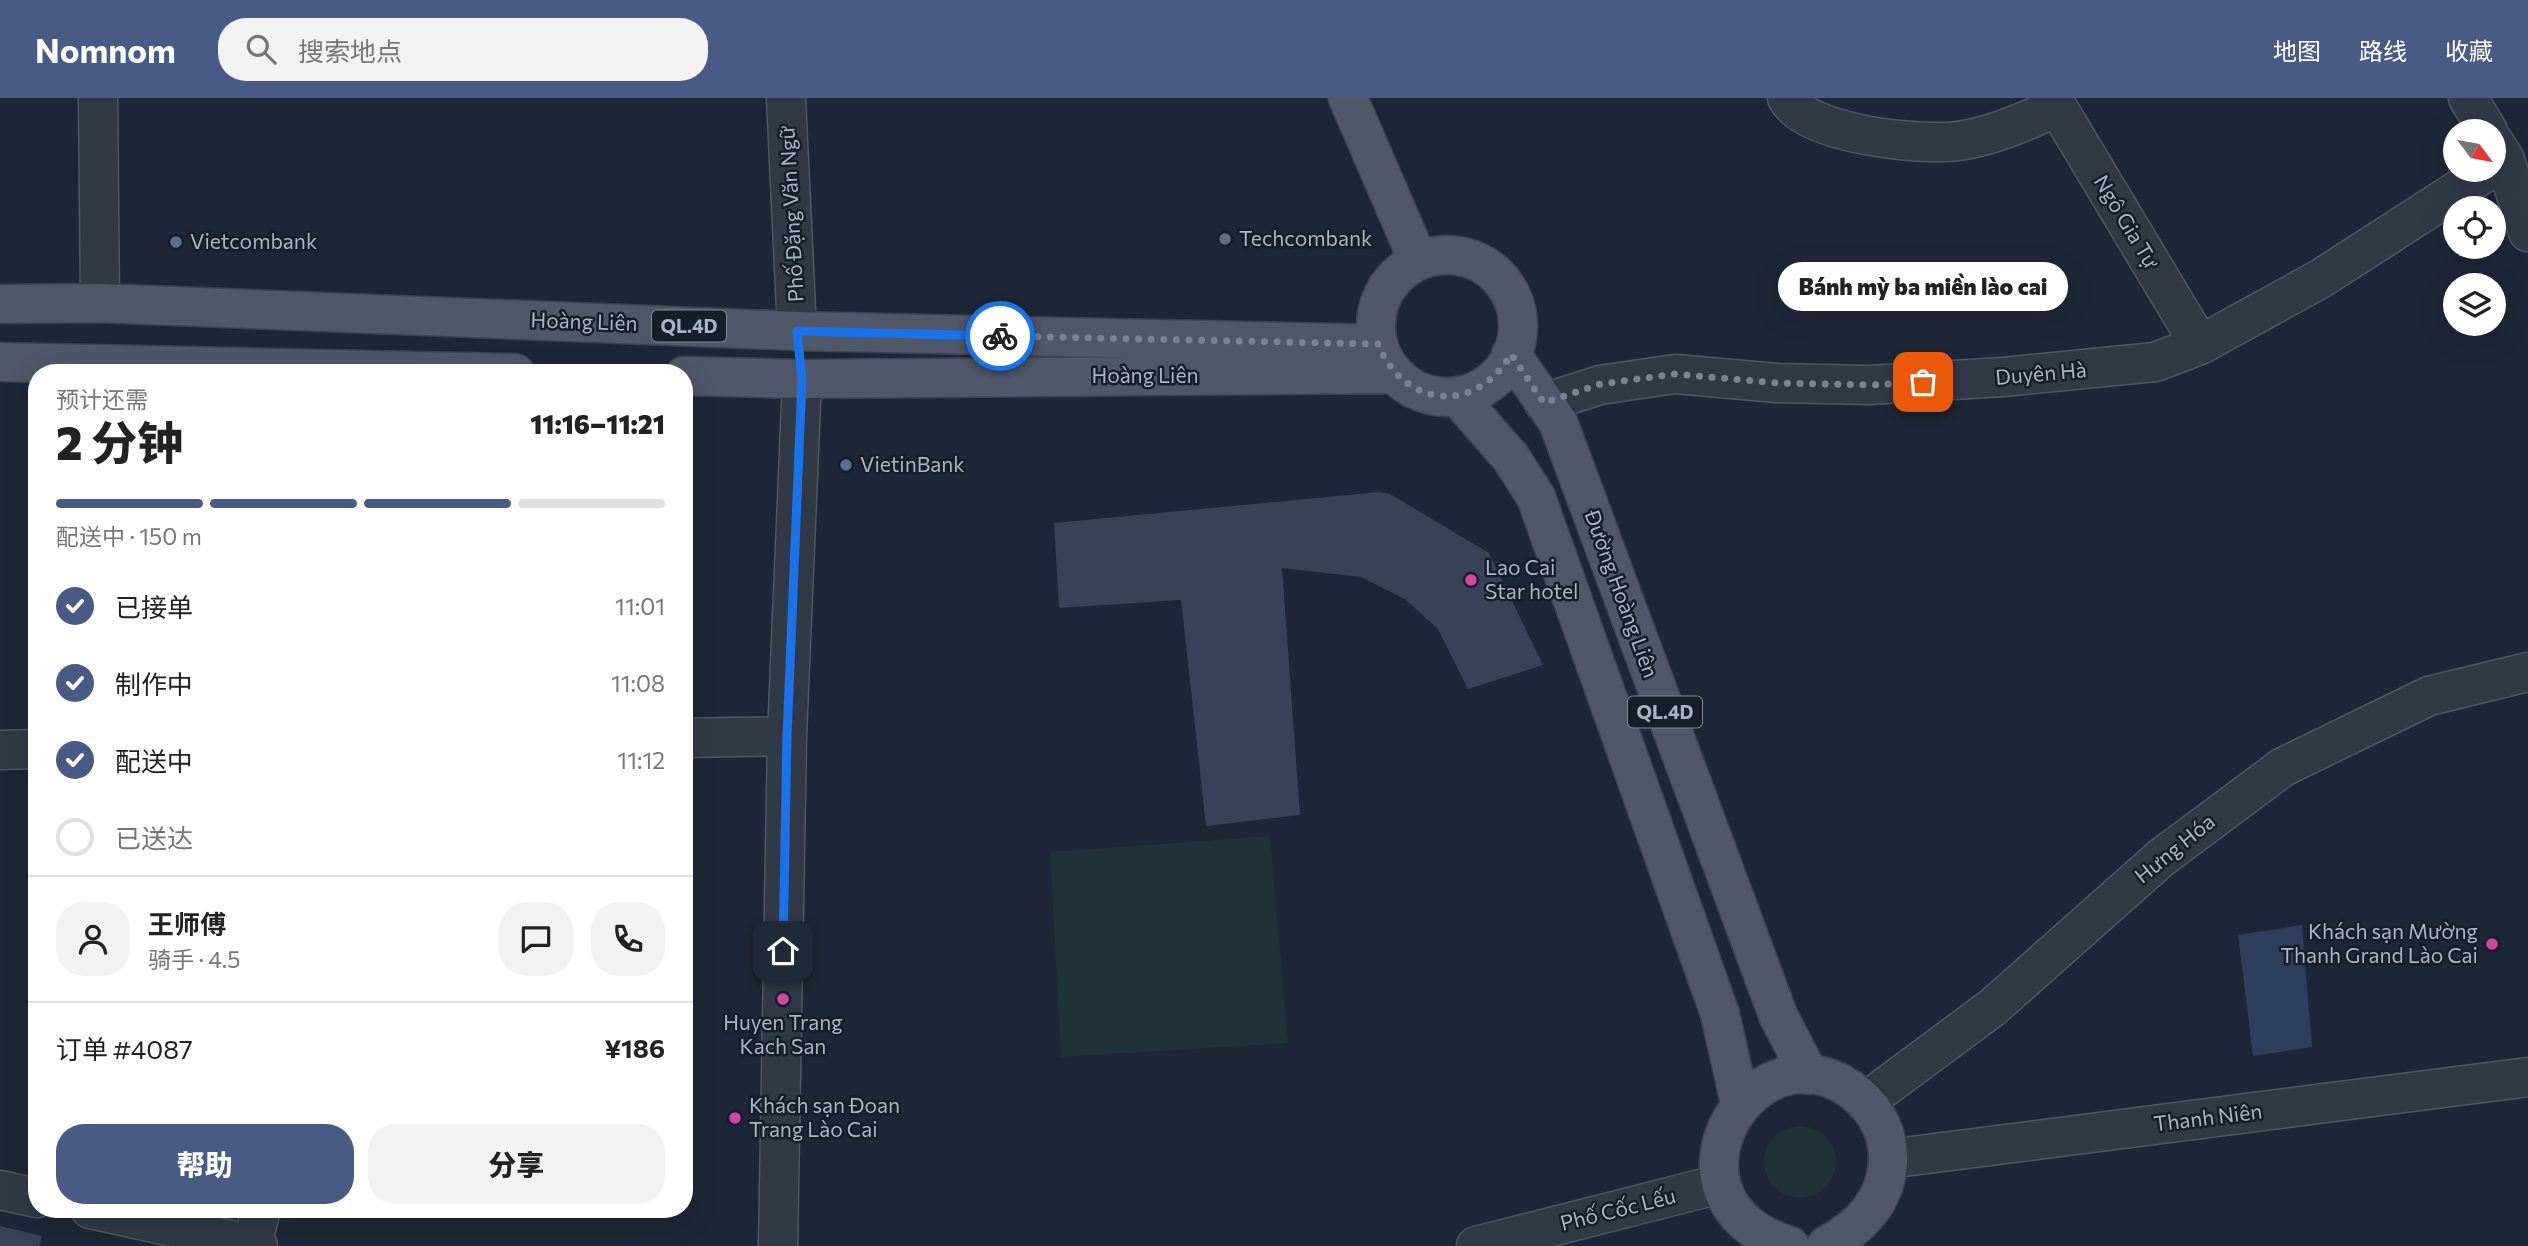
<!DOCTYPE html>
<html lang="zh">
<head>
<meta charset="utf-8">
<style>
	body { margin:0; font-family:Commissioner,"Noto Sans SC",sans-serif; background:#f2f2f2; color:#222; height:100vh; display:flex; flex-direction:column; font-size:26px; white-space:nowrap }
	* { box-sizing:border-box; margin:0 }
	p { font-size:23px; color:#767676 }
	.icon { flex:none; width:38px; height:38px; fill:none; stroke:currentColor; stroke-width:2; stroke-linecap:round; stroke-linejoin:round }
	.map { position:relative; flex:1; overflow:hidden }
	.details { position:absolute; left:28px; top:266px; width:665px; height:854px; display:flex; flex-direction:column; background:#fff; border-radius:28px; box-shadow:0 7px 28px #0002 }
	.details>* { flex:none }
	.needle { width:46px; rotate:122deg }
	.fabs { position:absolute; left:2443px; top:21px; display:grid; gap:14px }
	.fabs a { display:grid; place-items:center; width:63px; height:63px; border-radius:50%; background:#fff; box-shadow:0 7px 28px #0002; font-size:35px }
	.pin { position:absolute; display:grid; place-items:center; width:60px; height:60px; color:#fff; margin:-30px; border-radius:14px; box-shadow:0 4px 10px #0006 }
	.courier { position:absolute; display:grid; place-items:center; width:70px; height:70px; margin:-35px; border:5px solid #1a73e8; border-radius:50%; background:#fff; color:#222; box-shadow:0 2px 9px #0007 }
	.bubble { position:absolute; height:49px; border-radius:24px; background:#fff; box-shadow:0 7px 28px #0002; font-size:23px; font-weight:800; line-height:49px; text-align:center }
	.head em { font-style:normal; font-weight:800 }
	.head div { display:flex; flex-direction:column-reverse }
	.head { display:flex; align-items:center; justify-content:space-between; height:119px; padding:0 28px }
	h1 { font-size:46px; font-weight:800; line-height:52px }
	.bar { display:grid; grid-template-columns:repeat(4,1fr); gap:10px 7px; align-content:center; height:84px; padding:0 28px }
	.bar i { height:9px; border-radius:5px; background:#e0e0e0 }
	.bar .active { background:#485b85 }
	.bar p { grid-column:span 4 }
	.line { display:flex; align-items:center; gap:18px; padding:0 28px; border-top:2px solid #e0e0e0 }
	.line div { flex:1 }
	.round { display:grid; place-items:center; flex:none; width:74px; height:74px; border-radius:28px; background:#f2f2f2 }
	ol { padding:0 28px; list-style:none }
	li { display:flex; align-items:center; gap:21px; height:77px }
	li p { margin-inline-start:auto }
	li .icon { padding:7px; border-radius:50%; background:#485b85; color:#fff; stroke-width:4 }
	li:last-child { color:#767676 }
	li i { width:38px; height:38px; border:4px solid #e0e0e0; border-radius:50% }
	.cta { display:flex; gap:14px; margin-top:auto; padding:14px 28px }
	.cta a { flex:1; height:80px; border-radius:28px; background:#485b85; color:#fff; font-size:28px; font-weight:800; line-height:80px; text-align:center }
	.cta a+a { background:#f2f2f2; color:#222 }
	header { display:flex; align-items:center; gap:42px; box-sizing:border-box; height:98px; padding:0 35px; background:#485b85; color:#fff }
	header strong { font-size:33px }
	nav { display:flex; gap:38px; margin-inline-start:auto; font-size:24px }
	.search { width:490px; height:63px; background:#f2f2f2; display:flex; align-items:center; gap:18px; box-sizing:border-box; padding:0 24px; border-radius:28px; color:#767676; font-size:26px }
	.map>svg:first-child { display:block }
	.green { fill:#203338 }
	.water { fill:#2e3e5d }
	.building { fill:#394357 }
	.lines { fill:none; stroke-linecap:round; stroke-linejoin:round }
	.minor-casing { stroke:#4f5666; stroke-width:41 }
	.major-casing { stroke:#3b4251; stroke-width:41 }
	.minor { stroke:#313947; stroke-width:38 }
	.major { stroke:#4f5768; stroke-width:38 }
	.done { stroke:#7a8293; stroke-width:7; stroke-dasharray:0 12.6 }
	.route { stroke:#1a73e8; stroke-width:9 }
	.service-dot { fill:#5c6f8a; stroke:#171e2b; stroke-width:2.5 }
	.hotel-dot { fill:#d1479c; stroke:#171e2b; stroke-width:2.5 }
	.labels { text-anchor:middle; stroke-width:5; stroke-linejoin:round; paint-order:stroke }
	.shield { fill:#171e2b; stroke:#7f8697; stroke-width:2 }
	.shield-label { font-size:19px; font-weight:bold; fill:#abb3c5 }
	.street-label { font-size:21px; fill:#abb3c5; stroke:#171e2b }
	.poi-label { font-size:21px; fill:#abb3c5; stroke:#171e2b; text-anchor:start }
</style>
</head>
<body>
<header>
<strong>Nomnom</strong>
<div class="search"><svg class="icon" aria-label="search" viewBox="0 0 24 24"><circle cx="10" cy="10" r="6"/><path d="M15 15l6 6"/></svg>搜索地点</div>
<nav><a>地图</a><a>路线</a><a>收藏</a></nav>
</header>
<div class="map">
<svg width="2528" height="1148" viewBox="0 0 2528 1148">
	<rect width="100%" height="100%" fill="#1e2737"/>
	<!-- green -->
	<path class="green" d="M1270,738L1288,945L1061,959L1050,754Z
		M1764 1064a36 36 0 1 1 72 0a36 36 0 1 1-72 0Z"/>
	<!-- water -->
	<path class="water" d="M2302,827L2312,949L2253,958L2238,837Z"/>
	<!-- building -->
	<path class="building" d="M1379,394L1390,396L1489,455L1543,567L1468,591L1438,531L1405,501L1361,479L1282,470L1300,717L1206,728L1181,502L1059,510L1054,425Z
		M0,1128L42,1138L39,1148H0Z"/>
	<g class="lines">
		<!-- minor casing -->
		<g class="minor-casing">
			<path id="minor" d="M98,0L100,205
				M786,0L797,233
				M1787,0C1806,35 1905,45 1943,44C1980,44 2024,24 2057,9
				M2052,0L2200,247
				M2468,0L2488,33
				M2494,44L2505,62L2528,134
				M1544,305L1600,287L1675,276L1777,285L1869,287L2003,279L2155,264L2200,247L2320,181L2489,72
				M684,640L787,638
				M0,652L37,651
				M1865,1004L1993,909L2161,760L2283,669L2429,598L2528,574
				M1888,1061L2528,979
				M0,1092L37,1100
				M90,1111L258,1148
				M252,1148L261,1111
				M778,1148L787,638L802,281
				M1476,1148L1720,1086"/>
		</g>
		<!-- major casing -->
		<g class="major-casing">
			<path id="major" d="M1348,0L1418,162
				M1376 228a71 71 0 1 1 142 0a71 71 0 1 1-142 0Z
				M0,206L100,205L797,233L1378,246
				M1511,256L1558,324L1778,917L1809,977
				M0,264L515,275
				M684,278L802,281L1395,276
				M1457,298L1511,360L1536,399L1720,916L1740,1005
				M1790,1148C1641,1102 1757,913 1858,997C1877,1013 1889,1037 1888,1063C1886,1104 1860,1129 1826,1148"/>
		</g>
		<!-- minor -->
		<use href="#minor" class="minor"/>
		<!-- major -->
		<use href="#major" class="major"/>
	</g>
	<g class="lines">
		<!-- done -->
		<path class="done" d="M1000,238L1378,246C1404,310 1476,317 1511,256L1544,305L1600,286L1675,276L1777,285L1869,287L1923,284"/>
		<!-- route -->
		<path class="route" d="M783,853L787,638L802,281L797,233L1000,238"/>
	</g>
	<!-- markers -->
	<g class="service-dot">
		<circle cx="1225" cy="141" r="7"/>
		<circle cx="176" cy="144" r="7"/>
		<circle cx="846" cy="367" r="7"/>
	</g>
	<g class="hotel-dot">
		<circle cx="1471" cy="482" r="7"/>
		<circle cx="2492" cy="846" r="7"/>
		<circle cx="783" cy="901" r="7"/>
		<circle cx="735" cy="1020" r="7"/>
	</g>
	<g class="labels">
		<!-- shield labels -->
		<g class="shield">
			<rect x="652" y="212.5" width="74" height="31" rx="5"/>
			<rect x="1628" y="598.5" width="74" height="31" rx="5"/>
		</g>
		<g class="shield-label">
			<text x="689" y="235">QL.4D</text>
			<text x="1665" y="621">QL.4D</text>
		</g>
		<!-- street labels -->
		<g class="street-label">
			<text transform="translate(792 116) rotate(-93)" y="7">Phố Đặng Văn Ngữ</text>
			<text transform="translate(2126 124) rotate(59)" y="7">Ngô Gia Tự</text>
			<text transform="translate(584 224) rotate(2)" y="7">Hoàng Liên</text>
			<text transform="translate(2041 276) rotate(-5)" y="7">Duyên Hà</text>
			<text x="1145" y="285">Hoàng Liên</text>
			<text transform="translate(1621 496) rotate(70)" y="7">Đường Hoàng Liên</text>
			<text transform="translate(2175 751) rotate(-39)" y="7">Hưng Hóa</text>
			<text transform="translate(2208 1020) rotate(-7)" y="7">Thanh Niên</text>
			<text transform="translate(1618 1112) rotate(-14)" y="7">Phố Cốc Lếu</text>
		</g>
		<!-- poi labels -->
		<g class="poi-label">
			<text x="1239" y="148">Techcombank</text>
			<text x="190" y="151">Vietcombank</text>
			<text x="860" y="374">VietinBank</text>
			<text x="1485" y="477">Lao Cai<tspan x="1485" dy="24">Star hotel</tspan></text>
			<text x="2478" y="841" text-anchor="end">Khách sạn Mường<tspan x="2478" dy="24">Thanh Grand Lào Cai</tspan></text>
			<text x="783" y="932" text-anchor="middle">Huyen Trang<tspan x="783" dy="24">Kach San</tspan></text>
			<text x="749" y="1015">Khách sạn Đoan<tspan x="749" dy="24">Trang Lào Cai</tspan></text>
		</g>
	</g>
</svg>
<div class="fabs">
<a><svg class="needle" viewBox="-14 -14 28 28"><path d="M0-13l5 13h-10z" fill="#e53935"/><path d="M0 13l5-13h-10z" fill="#767676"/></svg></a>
<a><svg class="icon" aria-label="locate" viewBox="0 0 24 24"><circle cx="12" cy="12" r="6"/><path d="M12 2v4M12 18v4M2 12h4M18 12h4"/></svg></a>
<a><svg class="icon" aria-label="layers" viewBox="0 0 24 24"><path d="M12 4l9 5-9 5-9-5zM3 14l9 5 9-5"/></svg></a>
</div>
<div class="pin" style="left:1923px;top:284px;background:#ea580c"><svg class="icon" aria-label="bag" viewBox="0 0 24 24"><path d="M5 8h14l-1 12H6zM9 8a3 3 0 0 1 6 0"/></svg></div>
<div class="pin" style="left:783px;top:853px;background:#1f2937"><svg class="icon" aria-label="home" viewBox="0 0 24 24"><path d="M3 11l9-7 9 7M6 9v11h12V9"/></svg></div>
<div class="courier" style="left:1000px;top:238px"><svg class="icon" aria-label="bike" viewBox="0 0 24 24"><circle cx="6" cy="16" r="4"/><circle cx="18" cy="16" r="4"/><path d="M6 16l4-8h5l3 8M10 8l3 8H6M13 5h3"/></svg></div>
<div class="bubble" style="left:1778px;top:164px;width:290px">Bánh mỳ ba miền lào cai</div>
<section class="details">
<div class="head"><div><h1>2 分钟</h1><p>预计还需</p></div><em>11:16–11:21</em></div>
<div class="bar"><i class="active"></i><i class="active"></i><i class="active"></i><i></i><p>配送中 · 150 m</p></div>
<ol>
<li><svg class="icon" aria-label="check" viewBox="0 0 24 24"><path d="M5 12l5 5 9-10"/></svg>已接单<p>11:01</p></li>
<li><svg class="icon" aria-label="check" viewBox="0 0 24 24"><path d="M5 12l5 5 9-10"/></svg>制作中<p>11:08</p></li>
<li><svg class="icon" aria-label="check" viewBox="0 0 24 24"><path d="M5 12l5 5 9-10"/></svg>配送中<p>11:12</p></li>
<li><i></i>已送达</li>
</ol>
<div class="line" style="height:126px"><a class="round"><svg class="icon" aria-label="person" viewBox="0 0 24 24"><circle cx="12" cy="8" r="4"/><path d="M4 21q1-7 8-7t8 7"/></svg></a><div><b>王师傅</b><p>骑手 · 4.5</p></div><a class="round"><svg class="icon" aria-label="chat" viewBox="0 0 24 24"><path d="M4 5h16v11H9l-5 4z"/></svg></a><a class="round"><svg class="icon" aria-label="phone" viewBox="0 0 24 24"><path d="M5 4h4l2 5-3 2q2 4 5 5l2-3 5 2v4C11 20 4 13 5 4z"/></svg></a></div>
<div class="line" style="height:91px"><div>订单 #4087</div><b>¥186</b></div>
<div class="cta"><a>帮助</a><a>分享</a></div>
</section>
</div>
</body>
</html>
